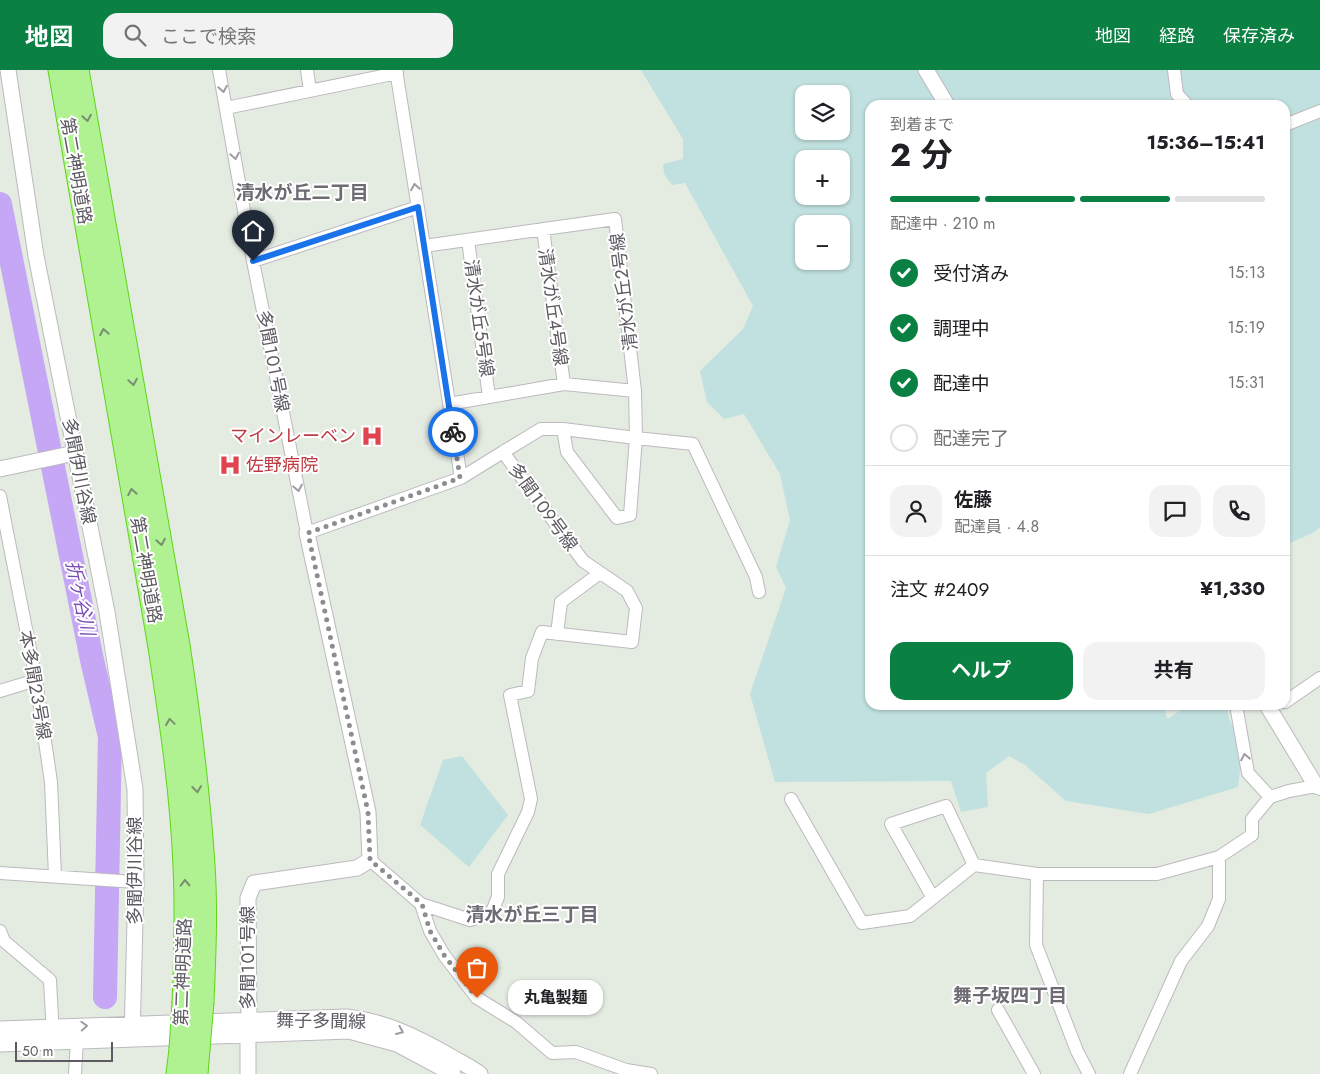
<!DOCTYPE html>
<html lang="ja">
<head>
<meta charset="utf-8">
<style>
	body { margin:0; font-family:Jost,"Noto Sans JP",sans-serif; background:#f2f2f2; color:#202124; height:100vh; display:flex; flex-direction:column; font-size:19px; white-space:nowrap }
	* { box-sizing:border-box; margin:0 }
	p { font-size:16px; color:#757577 }
	.icon { flex:none; width:28px; height:28px; fill:none; stroke:currentColor; stroke-width:2; stroke-linecap:round; stroke-linejoin:round }
	.map { position:relative; flex:1; overflow:hidden }
	.details { position:absolute; left:865px; top:30px; width:425px; height:610px; display:flex; flex-direction:column; background:#fff; border-radius:15px; box-shadow:0 1px 4px #0004 }
	.details>* { flex:none }
	.controls { position:absolute; left:795px; top:15px; display:grid; gap:10px }
	.controls a { display:grid; place-items:center; width:55px; height:55px; border-radius:10px; background:#fff; box-shadow:0 1px 4px #0004; font-size:25px }
	.scale { position:absolute; left:15px; bottom:12px; width:98px; box-sizing:border-box; padding-left:5px; border:2px solid #5d5a61; border-top:0; font-size:14px; line-height:18px; white-space:nowrap; color:#5d5a61; -webkit-text-stroke:4px #fff; paint-order:stroke }
	.pin { position:absolute; display:grid; place-items:center; width:42px; height:42px; color:#fff; margin:-51px -21px; border-radius:50% 50% 50% 0; rotate:-45deg; box-shadow:0 0 5px #0007 }
	.pin .icon { rotate:45deg }
	.courier { position:absolute; display:grid; place-items:center; width:50px; height:50px; margin:-25px; border:4px solid #1a73e8; border-radius:50%; background:#fff; color:#222; box-shadow:0 1px 6px #0007 }
	.bubble { position:absolute; height:35px; border-radius:15px; background:#fff; box-shadow:0 1px 4px #0004; font-size:16px; font-weight:700; line-height:35px; text-align:center }
	.summary em { font-style:normal; font-weight:700 }
	.summary div { display:flex; flex-direction:column-reverse }
	.summary { display:flex; align-items:center; justify-content:space-between; height:85px; padding:0 25px }
	h1 { font-size:32px; font-weight:700; line-height:38px }
	.bar { display:grid; grid-template-columns:repeat(4,1fr); gap:8px 5px; align-content:center; height:60px; padding:0 25px }
	.bar i { height:6px; border-radius:4px; background:#e0e0e0 }
	.bar .on { background:#0b8043 }
	.bar p { grid-column:span 4 }
	.line { display:flex; align-items:center; gap:12px; padding:0 25px; border-top:1px solid #e0e0e0 }
	.line div { flex:1 }
	.round { display:grid; place-items:center; flex:none; width:52px; height:52px; border-radius:15px; background:#f2f2f2 }
	ol { padding:0 25px; list-style:none }
	li { display:flex; align-items:center; gap:15px; height:55px }
	li p { margin-inline-start:auto }
	li .icon { padding:5px; border-radius:50%; background:#0b8043; color:#fff; stroke-width:4 }
	li:last-child { color:#757577 }
	li i { width:28px; height:28px; border:2px solid #e0e0e0; border-radius:50% }
	.cta { display:flex; gap:10px; margin-top:auto; padding:10px 25px }
	.cta a { flex:1; height:58px; border-radius:15px; background:#0b8043; color:#fff; font-size:20px; font-weight:700; line-height:58px; text-align:center }
	.cta a+a { background:#f2f2f2; color:#202124 }
	header { display:flex; align-items:center; gap:30px; box-sizing:border-box; height:70px; padding:0 25px; background:#0b8043; color:#fff }
	header strong { font-size:24px }
	nav { display:flex; gap:28px; margin-inline-start:auto; font-size:18px }
	.search { width:350px; height:45px; background:#f2f2f2; display:flex; align-items:center; gap:12px; box-sizing:border-box; padding:0 18px; border-radius:15px; color:#757577; font-size:19px }
	.map>svg:first-child { display:block }
	.green { fill:#c0e1df; fill-rule:evenodd }
	.lines { fill:none; stroke-linecap:round; stroke-linejoin:round }
	.river { stroke:#c5a7f6; stroke-width:24 }
	.minor-casing { stroke:#bcb9bf; stroke-width:14 }
	.tertiary-casing { stroke:#bcb9bf; stroke-width:17 }
	.motorway-casing { stroke:#5ed617; stroke-width:23 }
	.minor { stroke:#fff; stroke-width:12 }
	.tertiary { stroke:#fff; stroke-width:15 }
	.motorway { stroke:#b0f192; stroke-width:21 }
	.motorway-bridge-casing { stroke:#5ed617; stroke-width:23; stroke-linecap:butt }
	.motorway-bridge { stroke:#b0f192; stroke-width:21 }
	.oneway { stroke:#9e9ca0 }
	.oneway2 { stroke:#7a8f72 }
	.done { stroke:#8c8d8e; stroke-width:5; stroke-dasharray:0 9 }
	.route { stroke:#1a73e8; stroke-width:6 }
	.labels { text-anchor:middle; stroke-width:4; stroke-linejoin:round; paint-order:stroke }
	.street-label { font-size:18px; fill:#5d5a61; stroke:#fff }
	.health-label { font-size:18px; fill:#be3a42; stroke:#fff; text-anchor:end }
	.neighbourhood-label { font-size:19px; font-weight:bold; fill:#6e6b73; stroke:#fff }
	.water-label { font-size:19px; font-style:italic; fill:#7d4db6; stroke:#fff }
</style>
</head>
<body>
<header>
<strong>地図</strong>
<div class="search"><svg class="icon" aria-label="search" viewBox="0 0 24 24"><circle cx="10" cy="10" r="6"/><path d="M15 15l6 6"/></svg>ここで検索</div>
<nav><a>地図</a><a>経路</a><a>保存済み</a></nav>
</header>
<div class="map">
<svg width="1320" height="1004" viewBox="0 0 1320 1004">
	<rect width="100%" height="100%" fill="#e4ebe1"/>
	<!-- green -->
	<path class="green" d="M641,0H1320V457L1313,463L1285,475V35H870V635H1164L1167,649L1189,635H1227L1229,649L1243,677L1238,717L1149,744L1066,731L1025,695L1009,686L986,703L988,737L961,742L951,711L775,712L750,624L786,518L776,497L790,450L780,404L744,344L724,349L707,332L700,301L743,259L753,236L685,113L672,115L664,104L663,94L683,89V69ZM804,24H841V61H804ZM804,89H841V126H804ZM804,154H841V191H804Z
		M462,686L508,745L469,797L420,755L443,690Z"/>
	<g class="lines">
		<!-- river -->
		<path class="river" d="M0,134L92,590L110,667L105,927"/>
		<!-- minor casing -->
		<g class="minor-casing">
			<path id="minor" d="M219,0L253,191L307,463L461,408L503,382L583,491L627,521L636,538L632,572L542,562L532,588L528,621L510,625L531,729L528,742L498,804V827L491,844L470,850L421,834
				M307,0L310,21
				M396,0L461,408
				M1174,0L1177,24L1187,35
				M226,38L397,3
				M1285,55L1320,41
				M543,159L564,314
				M468,170L489,327
				M424,176L615,149L635,321L636,368L693,374L756,507L759,522
				M253,191L418,137
				M449,334L564,314L635,321
				M503,382L541,359H563L636,368L630,445L617,448L567,382L563,359
				M0,426L36,610L51,712L55,806
				M557,564L561,532L600,503
				M0,621L36,610
				M1285,632L1320,608
				M1236,635L1248,703L1270,727
				M1270,727L1289,721L1316,716L1320,719
				M791,729L862,853L910,846L974,795L1037,804H1157L1219,787
				M370,790L421,834L430,861L444,885L477,928L516,952L552,983L576,982L626,1000L651,1004
				M0,803L136,812
				M1037,804L1036,875L1077,981L1089,1004
				M933,828L891,754L946,736L974,795
				M0,861L4,871L50,910L53,966
				M998,940L1034,1004
				M75,1004L77,970
				M1130,1004L1181,891L1208,856L1219,829V787L1252,765V749L1270,727"/>
		</g>
		<!-- tertiary casing -->
		<g class="tertiary-casing">
			<path id="tertiary" d="M8,0L36,186L107,542L135,719L136,812L132,968
				M926,0L947,35
				M0,399L75,383
				M1267,635L1316,716
				M249,950L248,828L254,813L357,798L370,790L368,742L307,463
				M0,959L346,947C384,951 417,967 450,986C460,992 471,997 480,1004
				M0,974L349,961L397,974L453,1004
				M248,1004V964"/>
		</g>
		<!-- motorway casing -->
		<g class="motorway-casing">
			<path id="motorway" d="M59,0L159,577C170,650 181,722 184,796C186,841 185,887 183,932
				M78,0L179,575C190,648 199,721 204,795C207,840 205,886 203,932
				M177,1004L180,979
				M197,1004L199,979"/>
		</g>
		<!-- minor -->
		<use href="#minor" class="minor"/>
		<!-- tertiary -->
		<use href="#tertiary" class="tertiary"/>
		<!-- motorway -->
		<use href="#motorway" class="motorway"/>
		<!-- motorway-bridge casing -->
		<g class="motorway-bridge-casing">
			<path id="motorway-bridge" d="M180,979L183,932
				M199,979L203,932"/>
		</g>
		<!-- motorway-bridge -->
		<use href="#motorway-bridge" class="motorway-bridge"/>
	</g>
	<!-- one-way arrows -->
	<defs><path id="oneway-chevron" d="M-2-3.5L2.5 0L-2 3.5" fill="none" stroke-width="1.6" stroke-linecap="round" stroke-linejoin="round" transform="scale(1.25)"/></defs>
	<g class="oneway">
		<use href="#oneway-chevron" transform="translate(223 19) rotate(80)"/>
		<use href="#oneway-chevron" transform="translate(235 86) rotate(80)"/>
		<use href="#oneway-chevron" transform="translate(415 117) rotate(-99)"/>
		<use href="#oneway-chevron" transform="translate(298 418) rotate(79)"/>
		<use href="#oneway-chevron" transform="translate(1245 687) rotate(-101)"/>
		<use href="#oneway-chevron" transform="translate(84 956) rotate(-3)"/>
		<use href="#oneway-chevron" transform="translate(400 961) rotate(24)"/>
	</g>
	<g class="oneway2">
		<use href="#oneway-chevron" transform="translate(87 48) rotate(80)"/>
		<use href="#oneway-chevron" transform="translate(104 262) rotate(-100)"/>
		<use href="#oneway-chevron" transform="translate(133 312) rotate(80)"/>
		<use href="#oneway-chevron" transform="translate(132 422) rotate(-100)"/>
		<use href="#oneway-chevron" transform="translate(161 472) rotate(80)"/>
		<use href="#oneway-chevron" transform="translate(170 652) rotate(-98)"/>
		<use href="#oneway-chevron" transform="translate(197 719) rotate(84)"/>
		<use href="#oneway-chevron" transform="translate(185 813) rotate(-91)"/>
	</g>
	<g class="lines">
		<!-- done -->
		<path class="done" d="M453,362L460,408L308,463L368,742L370,790L422,834L430,861L444,885L477,928"/>
		<!-- route -->
		<path class="route" d="M253,191L418,137L453,362"/>
	</g>
	<!-- icons -->
	<defs>
		<g id="hospital-bare" transform="scale(1.725)"><path d="M-5-5h3v3.5h4V-5h3V5h-3V1.5h-4V5h-3Z" fill="#e0444e" stroke="#fff" stroke-width="2.5" paint-order="stroke"/></g>
	</defs>
	<g fill-rule="evenodd">
		<use href="#hospital-bare" x="372" y="366"/>
		<use href="#hospital-bare" x="230" y="395"/>
	</g>
	<g class="labels">
		<!-- street labels -->
		<g class="street-label">
			<text transform="translate(76 101) rotate(80)" y="6">第二神明道路</text>
			<text transform="translate(624 222) rotate(-97)" y="6">清水が丘２号線</text>
			<text transform="translate(553 237) rotate(82)" y="6">清水が丘４号線</text>
			<text transform="translate(479 248) rotate(82)" y="6">清水が丘５号線</text>
			<text transform="translate(273 291) rotate(79)" y="6">多聞１０１号線</text>
			<text transform="translate(79 401) rotate(79)" y="6">多聞伊川谷線</text>
			<text transform="translate(543 437) rotate(54)" y="6">多聞１０９号線</text>
			<text transform="translate(146 500) rotate(80)" y="6">第二神明道路</text>
			<text transform="translate(35 615) rotate(80)" y="6">本多聞２３号線</text>
			<text transform="translate(135 801) rotate(-90)" y="6">多聞伊川谷線</text>
			<text transform="translate(248 888) rotate(-90)" y="6">多聞１０１号線</text>
			<text transform="translate(183 902) rotate(-88)" y="6">第二神明道路</text>
			<text transform="translate(321 951) rotate(1)" y="6">舞子多聞線</text>
		</g>
		<!-- health labels -->
		<g class="health-label">
			<text x="356" y="372">マインレーベン</text>
			<text x="246" y="401" text-anchor="start">佐野病院</text>
		</g>
		<!-- neighbourhood labels -->
		<g class="neighbourhood-label">
			<text x="302" y="129">清水が丘二丁目</text>
			<text x="532" y="851">清水が丘三丁目</text>
			<text x="1010" y="932">舞子坂四丁目</text>
		</g>
		<!-- water labels -->
		<g class="water-label">
			<text transform="translate(81 528) rotate(78)" y="7">折ヶ谷川</text>
		</g>
	</g>
</svg>
<div class="controls">
<a><svg class="icon" aria-label="layers" viewBox="0 0 24 24"><path d="M12 4l9 5-9 5-9-5zM3 14l9 5 9-5"/></svg></a>
<a>+</a>
<a>−</a>
</div>
<div class="scale">50 m</div>
<div class="pin" style="left:477px;top:928px;background:#ea580c"><svg class="icon" aria-label="bag" viewBox="0 0 24 24"><path d="M5 8h14l-1 12H6zM9 8a3 3 0 0 1 6 0"/></svg></div>
<div class="pin" style="left:253px;top:191px;background:#1f2937"><svg class="icon" aria-label="home" viewBox="0 0 24 24"><path d="M3 11l9-7 9 7M6 9v11h12V9"/></svg></div>
<div class="courier" style="left:453px;top:362px"><svg class="icon" aria-label="bike" viewBox="0 0 24 24"><circle cx="6" cy="16" r="4"/><circle cx="18" cy="16" r="4"/><path d="M6 16l4-8h5l3 8M10 8l3 8H6M13 5h3"/></svg></div>
<div class="bubble" style="left:508px;top:910px;width:95px">丸亀製麺</div>
<section class="details">
<div class="summary"><div><h1>2 分</h1><p>到着まで</p></div><em>15:36–15:41</em></div>
<div class="bar"><i class="on"></i><i class="on"></i><i class="on"></i><i></i><p>配達中 · 210 m</p></div>
<ol>
<li><svg class="icon" aria-label="check" viewBox="0 0 24 24"><path d="M5 12l5 5 9-10"/></svg>受付済み<p>15:13</p></li>
<li><svg class="icon" aria-label="check" viewBox="0 0 24 24"><path d="M5 12l5 5 9-10"/></svg>調理中<p>15:19</p></li>
<li><svg class="icon" aria-label="check" viewBox="0 0 24 24"><path d="M5 12l5 5 9-10"/></svg>配達中<p>15:31</p></li>
<li><i></i>配達完了</li>
</ol>
<div class="line" style="height:90px"><a class="round"><svg class="icon" aria-label="person" viewBox="0 0 24 24"><circle cx="12" cy="8" r="4"/><path d="M4 21q1-7 8-7t8 7"/></svg></a><div><b>佐藤</b><p>配達員 · 4.8</p></div><a class="round"><svg class="icon" aria-label="chat" viewBox="0 0 24 24"><path d="M4 5h16v11H9l-5 4z"/></svg></a><a class="round"><svg class="icon" aria-label="phone" viewBox="0 0 24 24"><path d="M5 4h4l2 5-3 2q2 4 5 5l2-3 5 2v4C11 20 4 13 5 4z"/></svg></a></div>
<div class="line" style="height:65px"><div>注文 #2409</div><b>¥1,330</b></div>
<div class="cta"><a>ヘルプ</a><a>共有</a></div>
</section>
</div>
</body>
</html>
